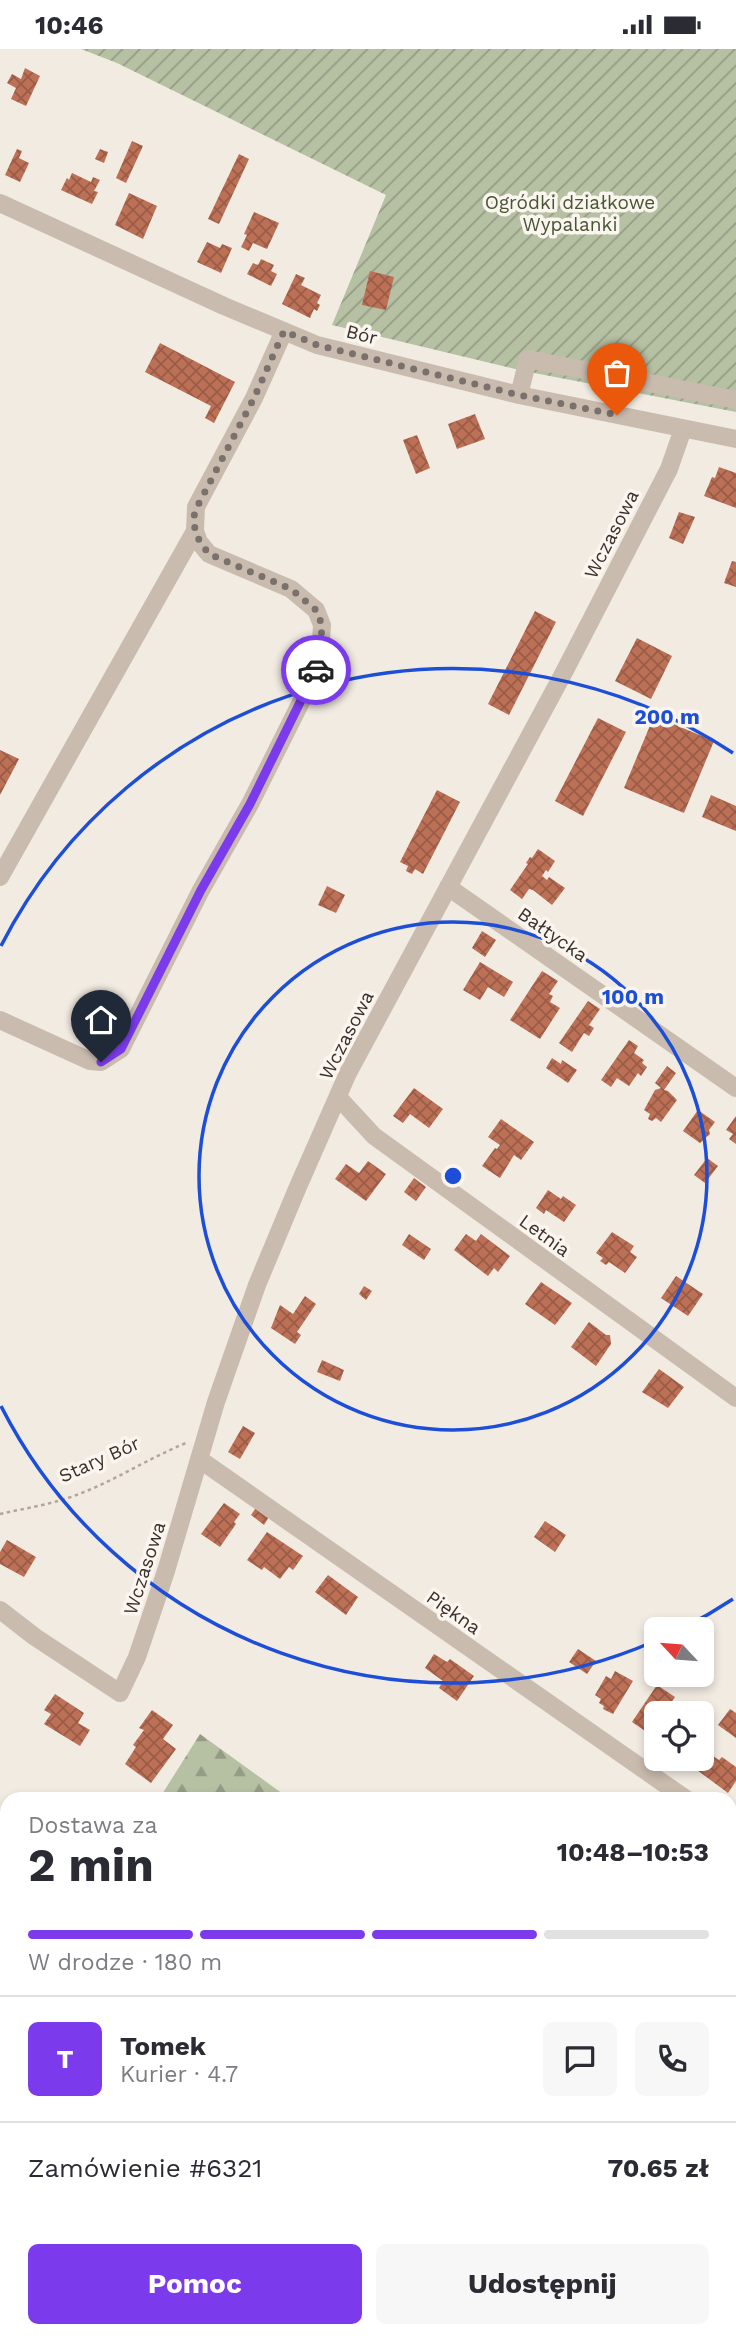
<!DOCTYPE html>
<html lang="pl">
<head>
<meta charset="utf-8">
<style>
	body { margin:0; font-family:"Work Sans",sans-serif; background:#f7f7f7; color:#2b2b33; height:100vh; display:flex; flex-direction:column; font-size:26px; white-space:nowrap }
	* { box-sizing:border-box; margin:0 }
	p { font-size:23px; color:#7c7c81 }
	.icon { flex:none; width:38px; height:38px; fill:none; stroke:currentColor; stroke-width:2; stroke-linecap:round; stroke-linejoin:round }
	.map { position:relative; flex:1; overflow:hidden }
	.side { position:absolute; left:0px; top:1743px; width:737px; height:546px; display:flex; flex-direction:column; background:#fff; border-radius:21px 21px 0 0; box-shadow:0 4px 10px #0003 }
	.side>* { flex:none }
	.needle { width:46px; rotate:296deg }
	.tools { position:absolute; left:644px; top:1568px; display:grid; gap:14px }
	.tools a { display:grid; place-items:center; width:70px; height:70px; border-radius:10px; background:#fff; box-shadow:0 4px 10px #0003; font-size:35px }
	.pin { position:absolute; display:grid; place-items:center; width:60px; height:60px; color:#fff; margin:-72px -30px; border-radius:50% 50% 50% 0; rotate:-45deg; box-shadow:0 0 7px #0007 }
	.pin .icon { rotate:45deg }
	.courier { position:absolute; display:grid; place-items:center; width:70px; height:70px; margin:-35px; border:5px solid #7c3aed; border-radius:50%; background:#fff; color:#222; box-shadow:0 2px 9px #0007 }
	.headline em { font-style:normal; font-weight:700 }
	.headline div { display:flex; flex-direction:column-reverse }
	.headline { display:flex; align-items:center; justify-content:space-between; height:119px; padding:0 28px }
	h1 { font-size:46px; font-weight:700; line-height:52px }
	.bar { display:grid; grid-template-columns:repeat(4,1fr); gap:10px 7px; align-content:center; height:84px; padding:0 28px }
	.bar i { height:9px; border-radius:5px; background:#e1e1e2 }
	.bar .active { background:#7c3aed }
	.bar p { grid-column:span 4 }
	.line { display:flex; align-items:center; gap:18px; padding:0 28px; border-top:2px solid #e1e1e2 }
	.line div { flex:1 }
	.round { display:grid; place-items:center; flex:none; width:74px; height:74px; border-radius:10px; background:#f7f7f7 }
	.primary-button { display:flex; gap:14px; margin-top:auto; padding:14px 28px }
	.primary-button a { flex:1; height:80px; border-radius:10px; background:#7c3aed; color:#fff; font-size:28px; font-weight:700; line-height:80px; text-align:center }
	.primary-button a+a { background:#f7f7f7; color:#2b2b33 }
	.status { display:flex; justify-content:space-between; align-items:center; height:49px; padding:0 35px; background:#fff; direction:ltr }
	.status svg { height:19px; fill:currentColor }
	.map>svg:first-child { display:block }
	.forest { fill:url(#forest-firs) }
	.garden { fill:url(#garden-furrows) }
	.building { fill:url(#building-cross-hatch) }
	.lines { fill:none; stroke-linecap:round; stroke-linejoin:round }
	.path { stroke:#b5a599; stroke-width:2.5; stroke-dasharray:3.5 3.5; stroke-linecap:butt }
	.minor { stroke:#cabbaf; stroke-width:18 }
	.done { stroke:#7a716c; stroke-width:7; stroke-dasharray:0 12.6 }
	.route { stroke:#7c3aed; stroke-width:9 }
	.ring { fill:none; stroke:#1d4ed8; stroke-width:3.5 }
	.labels { text-anchor:middle; stroke-width:7; stroke-linejoin:round; paint-order:stroke }
	.park-label { font-size:19px; fill:#485532; stroke:#faf5ef }
	.street-label { font-size:19px; fill:#39302c; stroke:#faf5ef }
	.centre { fill:#1d4ed8; stroke:#faf5ef; stroke-width:3.5 }
	.ring-label { font-size:21px; text-anchor:middle; font-weight:bold; fill:#1d4ed8; stroke:#faf5ef; stroke-width:7; stroke-linejoin:round; paint-order:stroke }
</style>
</head>
<body>
<div class="status"><b>10:46</b><svg viewBox="0 0 49 12"><path d="M0 12V9h3v3zM5 12V6h3v6zM10 12V3h3v9zM15 12V0h3v12zM26 1h20v11H26zM47 4h2v5h-2z"/></svg></div>
<div class="map">
<svg width="736" height="2289" viewBox="0 0 736 2289">
	<defs>
		<pattern id="forest-firs" width="22" height="20" patternUnits="userSpaceOnUse" patternTransform="scale(1.75)"><rect width="22" height="20" fill="#b6c0a3"/><path d="M5 1l3.5 6h-7zM16 11l3.5 6h-7z" fill="#959c85"/></pattern>
		<pattern id="garden-furrows" width="10" height="10" patternUnits="userSpaceOnUse" patternTransform="scale(1.75)"><rect width="10" height="10" fill="#b6c0a3"/><path d="M-1 1l2-2M0 10L10 0M9 11l2-2" fill="none" stroke="#959c85"/></pattern>
		<pattern id="building-cross-hatch" width="8" height="8" patternUnits="userSpaceOnUse" patternTransform="scale(1.75)"><rect width="8" height="8" fill="#bc7056"/><path d="M0 0l8 8M0 8l8-8" fill="none" stroke="#9a5c47"/></pattern>
	</defs>
	<rect width="100%" height="100%" fill="#f2ebe2"/>
	<!-- forest -->
	<path class="forest" d="M200,1685L290,1750H159Z
		M7,1889V1937L0,1932V1899Z
		M730,2068L736,2072V2289H715L704,2282H730Z"/>
	<!-- garden -->
	<path class="garden" d="M81,0H736V363L524,322L332,276L386,146L117,14Z"/>
	<!-- building -->
	<path class="building" d="M25,19L40,27L26,57L11,50L16,39L7,34L12,25L21,30Z
		M132,92L143,97L126,134L116,129Z
		M17,100L22,102L19,109L29,114L20,133L5,126Z
		M100,100L108,103L104,114L95,110Z
		M239,105L249,110L219,175L208,170Z
		M72,124L91,133L93,128L100,131L94,142L98,143L92,155L61,141L67,129L69,131Z
		M129,144L157,157L143,190L115,176Z
		M254,163L279,174L267,200L253,194L249,202L241,198L247,186L244,185Z
		M207,193L220,199L222,195L232,199L221,224L197,213Z
		M261,210L274,216L271,222L277,225L271,237L247,225L253,214L258,216Z
		M370,222L394,228L386,261L362,256Z
		M296,225L305,229L301,236L321,246L317,254L320,256L317,262L314,260L310,269L282,255Z
		M160,294L235,333L214,374L205,369L211,357L145,323Z
		M475,365L485,390L457,400L448,375Z
		M417,386L430,419L416,425L403,391Z
		M719,418L736,424V459L704,447L712,428L715,429Z
		M679,463L695,468L683,495L669,489Z
		M732,512L736,513V538L724,534Z
		M535,562L556,573L509,666L488,655Z
		M637,589L672,607L651,650L615,632Z
		M654,667L714,692L684,764L624,739Z
		M598,669L626,683L583,767L555,752Z
		M0,701L19,710L0,746Z
		M437,741L460,753L423,825L415,820L412,825L406,822L408,817L400,813Z
		M711,746L736,757V782L702,768Z
		M538,800L555,812L548,823L546,821L542,827L547,831L549,828L565,839L552,856L533,841L529,840L522,850L510,841L528,815L526,814L530,808L532,809Z
		M327,837L345,846L336,864L318,856Z
		M482,882L496,891L485,908L472,899Z
		M480,913L513,933L504,948L488,938L480,951L463,941Z
		M542,922L558,932L549,945L553,947L550,953L560,959L540,990L510,971Z
		M588,952L600,960L589,976L594,979L589,987L584,984L572,1003L559,994Z
		M629,991L638,997L634,1004L644,1011L642,1014L647,1018L641,1027L638,1024L629,1037L617,1029L611,1038L601,1031Z
		M552,1009L561,1015L562,1011L577,1021L568,1034L546,1019Z
		M667,1017L676,1024L664,1041L668,1042L677,1051L661,1073L656,1069L652,1072L648,1070L650,1065L644,1061L655,1041L661,1039L655,1034Z
		M414,1039L443,1060L429,1079L410,1065L403,1074L393,1067Z
		M698,1061L715,1073L709,1081L710,1085L700,1094L683,1082Z
		M736,1067V1095L729,1090L733,1085L726,1081Z
		M501,1070L534,1093L521,1111L514,1106L500,1129L482,1117L495,1099L497,1100L500,1096L488,1088Z
		M707,1109L718,1117L705,1134L694,1126Z
		M368,1112L386,1125L366,1152L335,1130L346,1115L359,1124Z
		M414,1129L426,1138L416,1152L404,1143Z
		M548,1141L561,1150L563,1147L576,1156L564,1173L546,1161L544,1165L536,1159Z
		M612,1183L634,1197L630,1203L637,1208L625,1224L609,1213L606,1216L600,1212L603,1209L596,1204Z
		M409,1185L431,1200L424,1211L402,1196Z
		M466,1185L476,1192L481,1185L510,1207L498,1223L494,1219L488,1227L454,1201Z
		M676,1227L703,1245L688,1267L661,1249Z
		M541,1233L572,1254L555,1276L525,1255Z
		M364,1237L372,1242L366,1251L359,1245Z
		M305,1247L316,1255L297,1283L301,1286L295,1295L271,1279L280,1256L293,1265Z
		M589,1273L606,1286H610L611,1295L596,1317L571,1298Z
		M322,1311L344,1321L340,1332L317,1323Z
		M659,1320L684,1338L668,1359L642,1343Z
		M243,1377L255,1384L240,1410L228,1403Z
		M224,1454L240,1465L234,1473L236,1475L220,1498L201,1485Z
		M257,1457L270,1466L264,1476L251,1466Z
		M545,1472L566,1486L555,1503L534,1488Z
		M267,1483L303,1507L293,1521L289,1518L280,1530L264,1518L262,1521L247,1511Z
		M7,1491L36,1508L24,1528L0,1515V1503Z
		M328,1526L358,1548L346,1566L315,1543Z
		M578,1600L596,1612L587,1625L569,1613Z
		M434,1605L447,1613L450,1610L474,1627L457,1652L439,1639L443,1632L425,1619Z
		M615,1622L633,1632L613,1665L603,1660L604,1657L599,1654L601,1650L595,1646L606,1627L611,1630Z
		M657,1636L675,1648L668,1658L671,1660L673,1656L684,1664H656V1682L651,1679L648,1684L632,1673Z
		M55,1645L84,1664L78,1674L90,1681L80,1697L44,1675L51,1665L44,1661Z
		M730,1660L736,1664V1689L718,1676Z
		M152,1661L173,1676L163,1690L176,1700L151,1734L125,1715L136,1698L133,1696L144,1681L139,1679Z
		M713,1707L719,1711L722,1708L736,1718V1732L728,1744L697,1721L704,1711L707,1714Z
		M0,2063L7,2068L5,2082L0,2079Z
		M7,2217V2240L0,2234V2227Z
		M67,2282H82L77,2289Z
		M591,2282H601L611,2289H586Z"/>
	<g class="lines">
		<!-- path -->
		<path class="path" d="M0,1465C26,1459 54,1455 79,1445C116,1431 149,1409 186,1394"/>
		<!-- minor -->
		<path class="minor" d="M0,154L224,257L317,296L519,346L736,390
			M519,346L528,310L736,351
			M0,828L195,482
			M448,838L736,1039
			M0,971L90,1012L101,1013L121,1000L201,841L250,755L316,623L320,607L322,576L316,561L291,540L209,505L199,493L195,482L196,458L254,349L284,282
			M338,1048L374,1087L736,1349
			M199,1410L686,1750
			M0,1561L35,1588L120,1644L137,1608L166,1522L216,1353L257,1236L297,1140L348,1024L562,627L669,420L683,380
			M730,1781L736,1785
			M0,2153L7,2158
			M180,2282L190,2289
			M501,2282L511,2289
			M99,2289L104,2282"/>
	</g>
	<g class="lines">
		<!-- done -->
		<path class="done" d="M316,621L320,607L322,576L316,561L291,540L209,505L200,493L195,482L194,467L197,458L254,349L284,282L317,296L519,346L617,366"/>
		<!-- route -->
		<path class="route" d="M101,1013L121,1000L201,841L250,755L316,621"/>
	</g>
	<!-- distance rings -->
	<g class="ring">
		<circle cx="453" cy="1127" r="254"/>
		<path d="M733 1550A507 507 0 0 1 683 1579M655 1592A507 507 0 0 1 1 1357M1 897A507 507 0 0 1 733 704"/>
	</g>
	<g class="labels">
		<!-- park labels -->
		<g class="park-label">
			<text x="570" y="160">Ogródki działkowe<tspan x="570" dy="22">Wypalanki</tspan></text>
		</g>
		<!-- street labels -->
		<g class="street-label">
			<text transform="translate(362 285) rotate(14)" y="7">Bór</text>
			<text transform="translate(611 485) rotate(-63)" y="7">Wczasowa</text>
			<text transform="translate(553 885) rotate(35)" y="7">Bałtycka</text>
			<text transform="translate(346 986) rotate(-63)" y="7">Wczasowa</text>
			<text transform="translate(545 1186) rotate(36)" y="7">Letnia</text>
			<text transform="translate(99 1410) rotate(-24)" y="7">Stary Bór</text>
			<text transform="translate(144 1519) rotate(-72)" y="7">Wczasowa</text>
			<text transform="translate(454 1563) rotate(35)" y="7">Piękna</text>
		</g>
	</g>
	<circle cx="453" cy="1127" r="10" class="centre"/>
	<g class="ring-label">
		<text x="667" y="675">200 m</text>
		<text x="633" y="955">100 m</text>
	</g>
</svg>
<div class="tools">
<a><svg class="needle" viewBox="-14 -14 28 28"><path d="M0-13l5 13h-10z" fill="#e53935"/><path d="M0 13l5-13h-10z" fill="#7c7c81"/></svg></a>
<a><svg class="icon" aria-label="locate" viewBox="0 0 24 24"><circle cx="12" cy="12" r="6"/><path d="M12 2v4M12 18v4M2 12h4M18 12h4"/></svg></a>
</div>
<div class="pin" style="left:617px;top:366px;background:#ea580c"><svg class="icon" aria-label="bag" viewBox="0 0 24 24"><path d="M5 8h14l-1 12H6zM9 8a3 3 0 0 1 6 0"/></svg></div>
<div class="pin" style="left:101px;top:1013px;background:#1f2937"><svg class="icon" aria-label="home" viewBox="0 0 24 24"><path d="M3 11l9-7 9 7M6 9v11h12V9"/></svg></div>
<div class="courier" style="left:316px;top:621px"><svg class="icon" aria-label="car" viewBox="0 0 24 24"><path d="M5 17H2v-5l4-1 3-4h7l3 4 3 1v5h-3M9 17h6M6 11h13"/><circle cx="7" cy="17" r="2"/><circle cx="17" cy="17" r="2"/></svg></div>
<section class="side">
<div class="headline"><div><h1>2 min</h1><p>Dostawa za</p></div><em>10:48–10:53</em></div>
<div class="bar"><i class="active"></i><i class="active"></i><i class="active"></i><i></i><p>W drodze · 180 m</p></div>
<div class="line" style="height:126px"><b class="round" style="background:#7c3aed;color:#fff">T</b><div><b>Tomek</b><p>Kurier · 4.7</p></div><a class="round"><svg class="icon" aria-label="chat" viewBox="0 0 24 24"><path d="M4 5h16v11H9l-5 4z"/></svg></a><a class="round"><svg class="icon" aria-label="phone" viewBox="0 0 24 24"><path d="M5 4h4l2 5-3 2q2 4 5 5l2-3 5 2v4C11 20 4 13 5 4z"/></svg></a></div>
<div class="line" style="height:91px"><div>Zamówienie #6321</div><b>70.65 zł</b></div>
<div class="primary-button"><a>Pomoc</a><a>Udostępnij</a></div>
</section>
</div>
</body>
</html>
